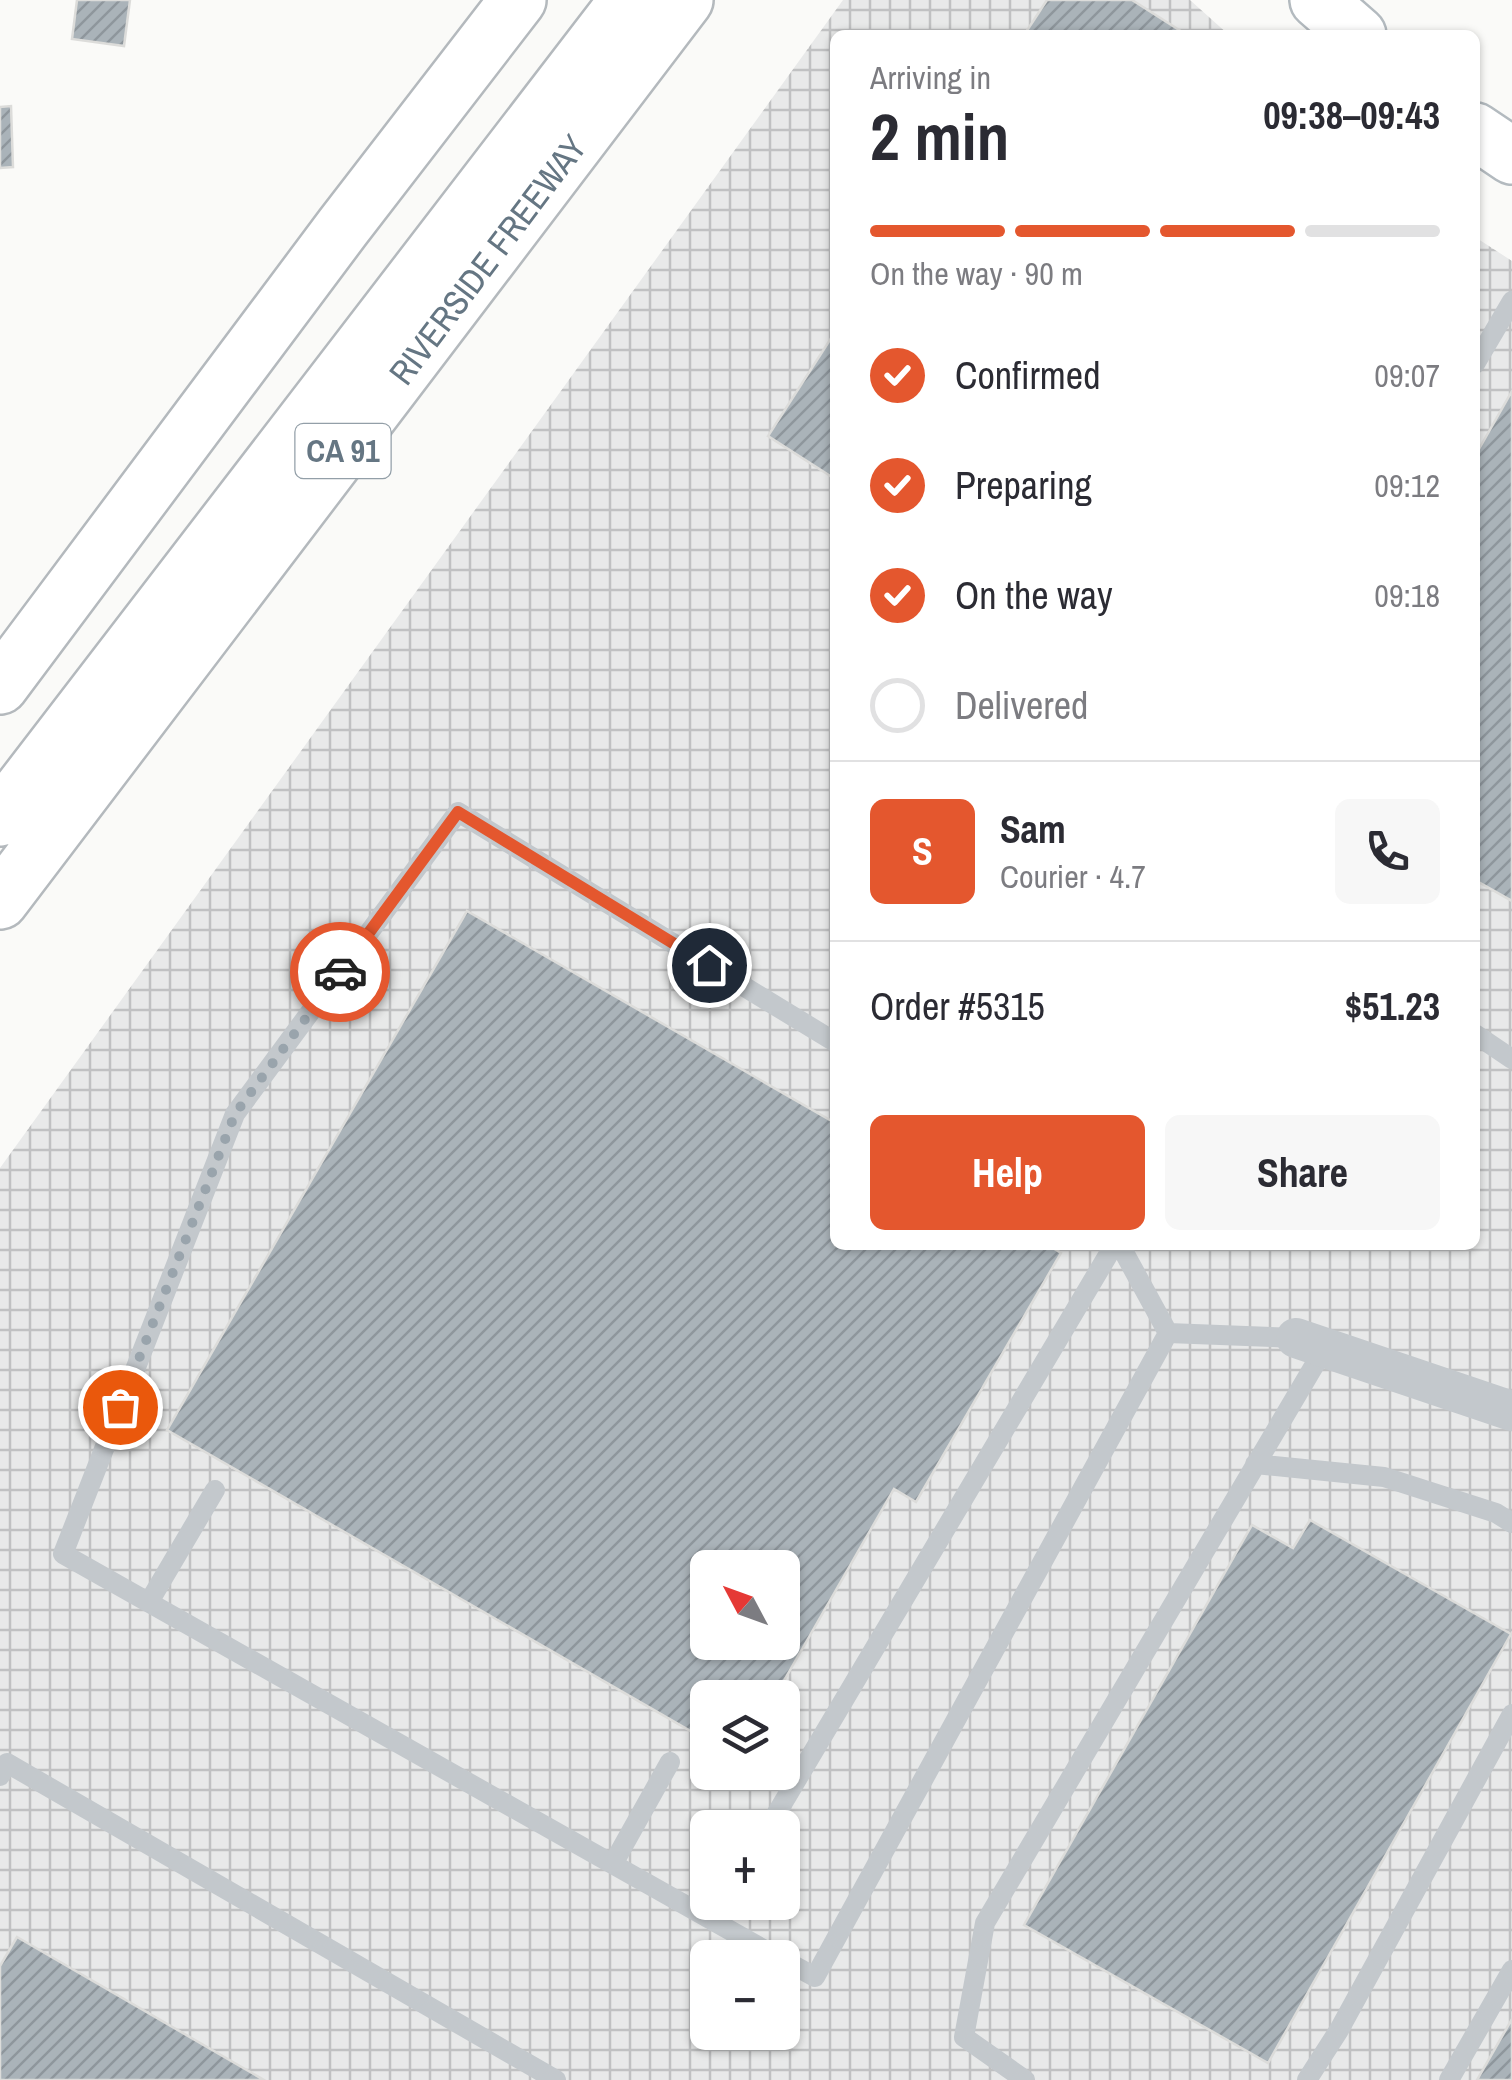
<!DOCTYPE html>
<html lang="en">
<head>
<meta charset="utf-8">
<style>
	body { margin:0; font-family:"Archivo Narrow",sans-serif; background:#f7f7f7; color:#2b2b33; height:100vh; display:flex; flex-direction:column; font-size:38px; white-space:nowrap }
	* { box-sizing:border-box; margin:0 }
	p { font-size:32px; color:#7c7c81 }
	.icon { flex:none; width:55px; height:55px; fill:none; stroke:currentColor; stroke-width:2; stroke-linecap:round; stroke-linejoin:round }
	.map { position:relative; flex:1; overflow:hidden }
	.drawer { position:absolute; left:830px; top:30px; width:650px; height:1220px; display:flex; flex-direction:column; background:#fff; border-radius:15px; box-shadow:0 2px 8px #0004 }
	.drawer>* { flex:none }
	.needle { width:65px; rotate:311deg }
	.buttons { position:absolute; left:690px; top:1550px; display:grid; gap:20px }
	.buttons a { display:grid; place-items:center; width:110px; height:110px; border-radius:15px; background:#fff; box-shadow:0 2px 8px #0004; font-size:50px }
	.pin { position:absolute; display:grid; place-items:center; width:85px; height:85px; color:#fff; margin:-42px; border:5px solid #fff; border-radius:50%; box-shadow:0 2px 10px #0007 }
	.courier { position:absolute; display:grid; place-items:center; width:100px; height:100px; margin:-50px; border:8px solid #e4572e; border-radius:50%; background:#fff; color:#222; box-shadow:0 2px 12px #0007 }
	.headline em { font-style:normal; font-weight:700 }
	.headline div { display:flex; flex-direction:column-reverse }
	.headline { display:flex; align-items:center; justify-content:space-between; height:170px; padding:0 40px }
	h1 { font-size:65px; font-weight:700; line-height:75px }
	.bar { display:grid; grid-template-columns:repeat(4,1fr); gap:15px 10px; align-content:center; height:120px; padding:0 40px }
	.bar i { height:12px; border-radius:8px; background:#e1e1e2 }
	.bar .on { background:#e4572e }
	.bar p { grid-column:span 4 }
	.line { display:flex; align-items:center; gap:25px; padding:0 40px; border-top:2px solid #e1e1e2 }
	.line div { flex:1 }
	.round { display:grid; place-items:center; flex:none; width:105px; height:105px; border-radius:15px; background:#f7f7f7 }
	ol { padding:0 40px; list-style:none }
	li { display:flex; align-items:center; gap:30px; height:110px }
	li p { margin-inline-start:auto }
	li .icon { padding:10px; border-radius:50%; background:#e4572e; color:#fff; stroke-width:4 }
	li:last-child { color:#7c7c81 }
	li i { width:55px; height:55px; border:5px solid #e1e1e2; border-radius:50% }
	.cta { display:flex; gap:20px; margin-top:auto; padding:20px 40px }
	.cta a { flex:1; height:115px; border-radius:15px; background:#e4572e; color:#fff; font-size:40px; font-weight:700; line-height:115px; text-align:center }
	.cta a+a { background:#f7f7f7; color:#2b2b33 }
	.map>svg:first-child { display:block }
	.industrial { fill:url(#industrial-grid); fill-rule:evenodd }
	.building { fill:url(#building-hatch); stroke:#dcdcda; stroke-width:2.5; fill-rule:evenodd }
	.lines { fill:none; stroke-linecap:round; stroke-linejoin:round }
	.secondary-casing { stroke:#b3babf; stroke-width:60 }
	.motorway-casing { stroke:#b4b9bd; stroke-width:60 }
	.service { stroke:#c3c8cc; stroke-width:20 }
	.minor { stroke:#c3c8cc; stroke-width:40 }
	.secondary { stroke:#fff; stroke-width:55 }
	.motorway { stroke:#fff; stroke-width:55 }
	.done { stroke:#99a4ac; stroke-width:10; stroke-dasharray:0 18 }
	.route { stroke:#e4572e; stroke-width:12 }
	.labels { text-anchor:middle; stroke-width:10; stroke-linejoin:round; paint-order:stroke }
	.shield { fill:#fff; stroke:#939fa8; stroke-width:2.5 }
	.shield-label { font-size:32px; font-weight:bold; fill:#657683 }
	.street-label { font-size:35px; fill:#657683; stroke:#fff }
</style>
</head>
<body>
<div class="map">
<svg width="1512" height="2080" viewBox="0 0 1512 2080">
	<defs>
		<pattern id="industrial-grid" width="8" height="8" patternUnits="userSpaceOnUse" patternTransform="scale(2.5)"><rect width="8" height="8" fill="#e8e9e9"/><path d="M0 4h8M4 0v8" fill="none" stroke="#c0c1c2"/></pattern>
		<pattern id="building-hatch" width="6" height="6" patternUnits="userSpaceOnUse" patternTransform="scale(2.5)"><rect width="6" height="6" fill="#aab3b9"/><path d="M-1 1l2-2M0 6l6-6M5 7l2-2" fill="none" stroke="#8e969c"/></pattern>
	</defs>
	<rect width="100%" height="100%" fill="#fafaf8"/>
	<!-- industrial -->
	<path class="industrial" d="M843,0H1190L1229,35H835V1245H1475V237L1512,261V2080H0V1168ZM708,1568H782V1642H708ZM708,1698H782V1772H708ZM708,1828H782V1902H708ZM708,1958H782V2032H708Z"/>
	<!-- building -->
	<path class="building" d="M77,0H130L124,46L72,39Z
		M1047,0H1132L1187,35H1024Z
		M11,106L13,167L0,168V107Z
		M835,332V479L768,436Z
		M1512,391V901L1475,880V456Z
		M467,911L835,1123V1245H1048L1061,1253L916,1502L894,1489L774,1698H708V1741L167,1430ZM708,1568H782V1642H708Z
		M1310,1520L1511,1634L1268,2063L1024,1925L1252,1525L1293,1548Z
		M17,1937L264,2080H0V1966Z
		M1512,2019V2080H1477Z"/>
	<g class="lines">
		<!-- secondary casing -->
		<g class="secondary-casing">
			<path id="secondary" d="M1318,0L1358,35
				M1475,131L1512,156"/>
		</g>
		<!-- motorway casing -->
		<g class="motorway-casing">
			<path id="motorway" d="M0,686L343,227L518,0
				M0,818L628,0
				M0,901L685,0"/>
		</g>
		<!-- service -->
		<path class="service" d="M1475,364L1512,301
			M1475,1034L1512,1059
			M1120,1245L1168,1333
			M1168,1333L1296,1338
			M1255,1464L1384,1477L1496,1513L1512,1523
			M149,1602L215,1490
			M0,1776L7,1763L556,2080
			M768,1828L1114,1245
			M613,1864L670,1762
			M713,1921L724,1902
			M779,1958L63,1554L235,1114L458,812L835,1042
			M782,1959L815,1977L1168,1333
			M1025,2080L964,2037L985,1923L1324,1349
			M1307,2080L1339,2030L1512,1714
			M1449,2080L1512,1970"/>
		<!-- minor -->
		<path class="minor" d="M1296,1338L1512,1411"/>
		<!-- secondary -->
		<use href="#secondary" class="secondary"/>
		<!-- motorway -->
		<use href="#motorway" class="motorway"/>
	</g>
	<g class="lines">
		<!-- done -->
		<path class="done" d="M120,1407L235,1114L340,972"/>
		<!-- route -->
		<path class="route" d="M340,972L458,812L709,965"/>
	</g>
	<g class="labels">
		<!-- shield labels -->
		<rect class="shield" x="295.5" y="424" width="95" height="54" rx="8"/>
		<g class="shield-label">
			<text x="343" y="462">CA 91</text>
		</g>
		<!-- street labels -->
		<g class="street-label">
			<text transform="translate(488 260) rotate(-53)" y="12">RIVERSIDE FREEWAY</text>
		</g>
	</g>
</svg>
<div class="buttons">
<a><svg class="needle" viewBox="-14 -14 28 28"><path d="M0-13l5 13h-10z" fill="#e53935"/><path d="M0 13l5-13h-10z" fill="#7c7c81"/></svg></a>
<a><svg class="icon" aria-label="layers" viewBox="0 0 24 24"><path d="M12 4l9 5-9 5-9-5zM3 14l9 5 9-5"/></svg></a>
<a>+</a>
<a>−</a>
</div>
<div class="pin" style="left:120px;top:1407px;background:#ea580c"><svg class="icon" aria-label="bag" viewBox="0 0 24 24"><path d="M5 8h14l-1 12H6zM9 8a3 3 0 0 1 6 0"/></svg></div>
<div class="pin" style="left:709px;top:965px;background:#1f2937"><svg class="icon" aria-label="home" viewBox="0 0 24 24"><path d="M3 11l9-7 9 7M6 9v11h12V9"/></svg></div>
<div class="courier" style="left:340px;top:972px"><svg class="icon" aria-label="car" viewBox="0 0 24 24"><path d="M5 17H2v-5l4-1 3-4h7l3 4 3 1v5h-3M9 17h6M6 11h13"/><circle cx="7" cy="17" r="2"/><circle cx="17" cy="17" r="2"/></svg></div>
<section class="drawer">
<div class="headline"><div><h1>2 min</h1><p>Arriving in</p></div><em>09:38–09:43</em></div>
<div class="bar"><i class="on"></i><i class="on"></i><i class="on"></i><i></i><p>On the way · 90 m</p></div>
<ol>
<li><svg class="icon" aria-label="check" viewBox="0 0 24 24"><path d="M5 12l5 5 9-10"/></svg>Confirmed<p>09:07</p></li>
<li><svg class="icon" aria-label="check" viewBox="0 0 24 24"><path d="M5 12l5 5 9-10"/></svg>Preparing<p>09:12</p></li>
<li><svg class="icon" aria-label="check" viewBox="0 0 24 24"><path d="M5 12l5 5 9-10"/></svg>On the way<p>09:18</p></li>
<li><i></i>Delivered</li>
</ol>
<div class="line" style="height:180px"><b class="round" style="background:#e4572e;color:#fff">S</b><div><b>Sam</b><p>Courier · 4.7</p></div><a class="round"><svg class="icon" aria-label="phone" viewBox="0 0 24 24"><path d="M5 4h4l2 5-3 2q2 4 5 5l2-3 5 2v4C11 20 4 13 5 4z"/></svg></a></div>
<div class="line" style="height:130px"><div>Order #5315</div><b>$51.23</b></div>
<div class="cta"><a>Help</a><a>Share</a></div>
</section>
</div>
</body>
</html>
